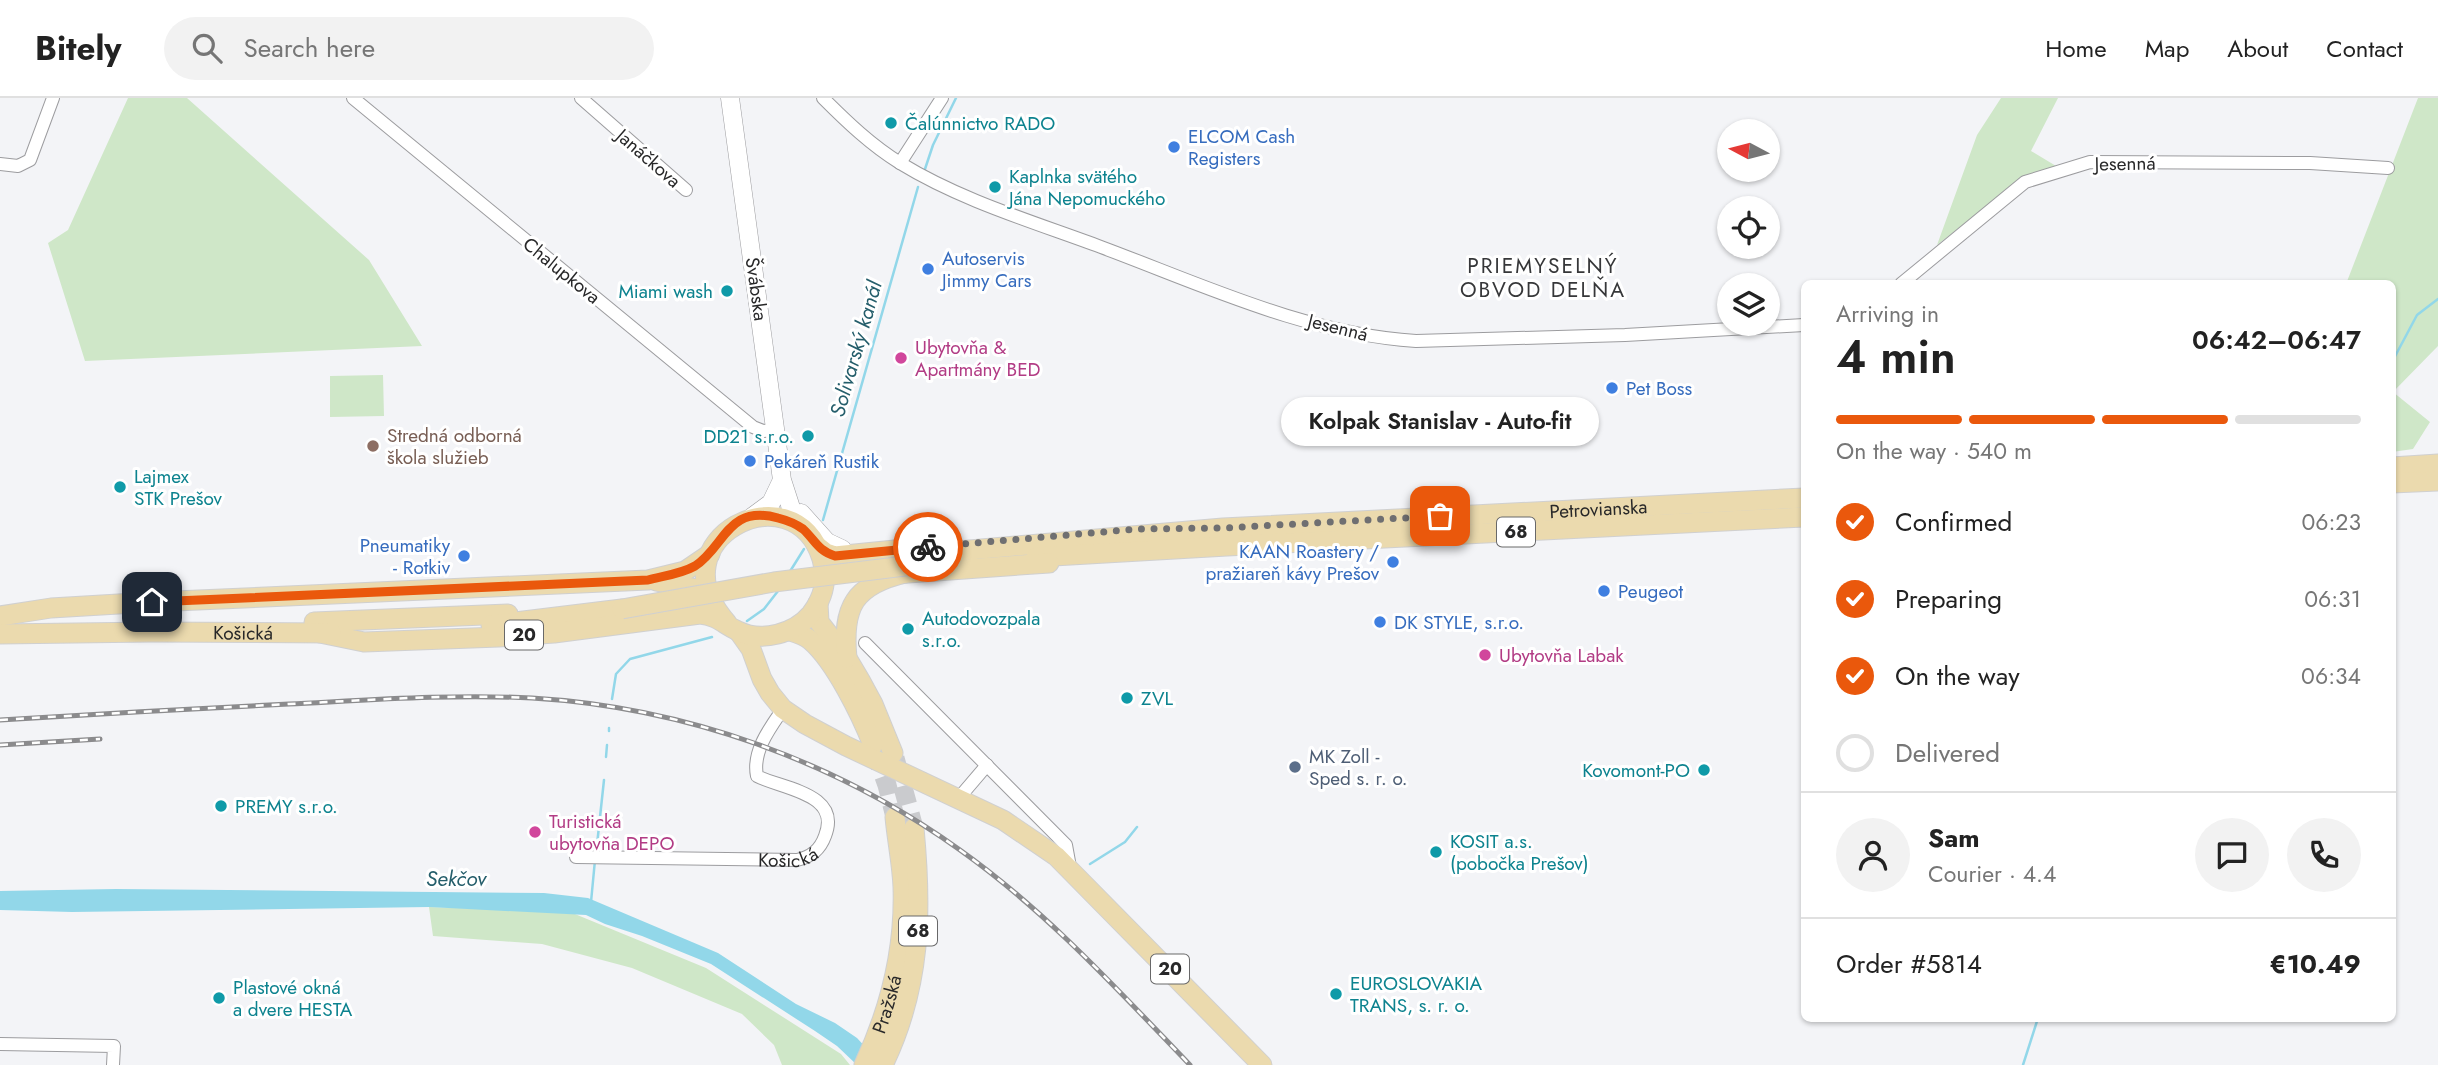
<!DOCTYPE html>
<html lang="en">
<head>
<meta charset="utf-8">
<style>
	body { margin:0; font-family:Jost,sans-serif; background:#f2f2f2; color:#222; height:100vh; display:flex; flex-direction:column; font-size:26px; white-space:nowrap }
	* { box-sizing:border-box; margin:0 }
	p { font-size:23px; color:#767676 }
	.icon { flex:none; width:38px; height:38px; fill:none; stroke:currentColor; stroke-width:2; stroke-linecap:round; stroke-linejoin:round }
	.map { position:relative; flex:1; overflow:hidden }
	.sheet { position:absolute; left:1801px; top:182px; width:595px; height:742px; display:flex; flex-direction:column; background:#fff; border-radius:10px; box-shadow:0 2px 5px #0004 }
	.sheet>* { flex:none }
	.needle { width:46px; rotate:277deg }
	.tools { position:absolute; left:1717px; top:21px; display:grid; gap:14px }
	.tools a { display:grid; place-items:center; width:63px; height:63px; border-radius:50%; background:#fff; box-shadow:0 2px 5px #0004; font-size:35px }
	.pin { position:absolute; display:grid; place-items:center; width:60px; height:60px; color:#fff; margin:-30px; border-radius:14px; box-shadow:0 4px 10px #0006 }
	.courier { position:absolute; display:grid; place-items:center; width:70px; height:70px; margin:-35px; border:5px solid #ea580c; border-radius:50%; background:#fff; color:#222; box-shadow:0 2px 9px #0007 }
	.bubble { position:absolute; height:49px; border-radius:24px; background:#fff; box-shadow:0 2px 5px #0004; font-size:23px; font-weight:600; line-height:49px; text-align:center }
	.headline em { font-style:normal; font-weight:600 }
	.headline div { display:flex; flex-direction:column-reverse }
	.headline { display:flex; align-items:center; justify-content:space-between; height:119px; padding:0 35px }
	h1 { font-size:46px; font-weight:600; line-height:52px }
	.bar { display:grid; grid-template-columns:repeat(4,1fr); gap:10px 7px; align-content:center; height:84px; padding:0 35px }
	.bar i { height:9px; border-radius:5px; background:#e0e0e0 }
	.bar .active { background:#ea580c }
	.bar p { grid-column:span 4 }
	.line { display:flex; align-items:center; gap:18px; padding:0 35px; border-top:2px solid #e0e0e0 }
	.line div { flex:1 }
	.round { display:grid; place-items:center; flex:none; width:74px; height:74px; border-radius:37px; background:#f2f2f2 }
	ol { padding:0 35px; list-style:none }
	li { display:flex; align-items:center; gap:21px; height:77px }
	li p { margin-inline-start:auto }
	li .icon { padding:7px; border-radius:50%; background:#ea580c; color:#fff; stroke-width:4 }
	li:last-child { color:#767676 }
	li i { width:38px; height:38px; border:4px solid #e0e0e0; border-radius:50% }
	header { display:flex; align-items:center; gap:42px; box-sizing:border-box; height:98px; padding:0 35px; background:#fff; border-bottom:2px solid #e0e0e0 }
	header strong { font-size:33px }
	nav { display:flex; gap:38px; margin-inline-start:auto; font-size:24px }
	.search { width:490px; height:63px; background:#f2f2f2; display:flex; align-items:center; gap:18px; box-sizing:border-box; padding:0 24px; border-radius:38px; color:#767676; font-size:26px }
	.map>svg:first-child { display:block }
	.green { fill:#cfe7c8 }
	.water { fill:#92d7e9 }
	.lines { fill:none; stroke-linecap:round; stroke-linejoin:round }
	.stream { stroke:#92d7e9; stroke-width:2.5 }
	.primary-tunnel { stroke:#cacbce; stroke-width:19; stroke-dasharray:19 10; stroke-linecap:butt }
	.street-casing { stroke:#9c9c9f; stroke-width:14 }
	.secondary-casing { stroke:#9c9c9f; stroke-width:19 }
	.primary-casing { stroke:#d0d0d0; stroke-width:21 }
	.street { stroke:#fff; stroke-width:12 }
	.secondary { stroke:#fff; stroke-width:18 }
	.primary { stroke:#ebdaae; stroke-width:19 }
	.rail-casing { stroke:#8b8b8d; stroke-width:5 }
	.rail { stroke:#fff; stroke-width:2.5; stroke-dasharray:8; stroke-linecap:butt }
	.primary-bridge-casing { stroke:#d0d0d0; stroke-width:21; stroke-linecap:butt }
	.primary-bridge { stroke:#ebdaae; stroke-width:19 }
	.done { stroke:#6f6f71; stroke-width:7; stroke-dasharray:0 12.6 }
	.route { stroke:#ea580c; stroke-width:9 }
	.culture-dot { fill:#0f9aa8; stroke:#fff; stroke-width:2.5 }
	.shop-dot { fill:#3f7fe0; stroke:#fff; stroke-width:2.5 }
	.hotel-dot { fill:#d1479c; stroke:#fff; stroke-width:2.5 }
	.education-dot { fill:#8d6e63; stroke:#fff; stroke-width:2.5 }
	.service-dot { fill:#5c6f8a; stroke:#fff; stroke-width:2.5 }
	.labels { text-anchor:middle; stroke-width:6; stroke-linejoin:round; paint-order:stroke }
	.shield { fill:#fff; stroke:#686869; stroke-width:2 }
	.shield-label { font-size:18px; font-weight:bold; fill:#282829 }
	.culture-label { font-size:19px; fill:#0d838f; stroke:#fff; text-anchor:start }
	.shop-label { font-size:19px; fill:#366cbe; stroke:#fff; text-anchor:start }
	.street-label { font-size:19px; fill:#282829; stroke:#fff }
	.hotel-label { font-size:19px; fill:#b23c85; stroke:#fff; text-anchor:start }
	.education-label { font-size:19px; fill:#785e54; stroke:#fff; text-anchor:start }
	.service-label { font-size:19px; fill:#4e5e75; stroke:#fff; text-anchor:start }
	.neighbourhood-label { font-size:21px; letter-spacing:2px; fill:#363739; stroke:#fff }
	.water-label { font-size:21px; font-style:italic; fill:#255e6b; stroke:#fff }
</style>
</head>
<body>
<header>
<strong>Bitely</strong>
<div class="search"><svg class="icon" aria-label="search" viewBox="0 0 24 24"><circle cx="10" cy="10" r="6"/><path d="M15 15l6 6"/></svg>Search here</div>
<nav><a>Home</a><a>Map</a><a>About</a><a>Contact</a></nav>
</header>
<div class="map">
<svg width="2438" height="967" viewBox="0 0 2438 967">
	<rect width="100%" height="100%" fill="#f3f4f7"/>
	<!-- green -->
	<path class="green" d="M128,0H187L369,162L422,248L85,263L48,145L68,132Z
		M2001,0H2058L2031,53L2061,71L2018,84L1937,147L1977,37Z
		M2418,0H2438V248L2393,294L2430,324L2413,351L2392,354V186H2346Z
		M383,277L384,318L330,319V278Z
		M429,809L570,814L706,870L841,956L850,967H782L774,947L742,916L632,870L542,846L433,838Z"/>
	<!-- water -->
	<path class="water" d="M116,791L544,795L588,800L718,855L796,906L835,925L857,940L882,967H857L837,948L815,933L711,866L642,838L605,826L586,817L429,809L72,814L0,812V793Z"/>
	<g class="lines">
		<!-- stream -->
		<path class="stream" d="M924,74L933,47L956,0
			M2392,264L2417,217L2438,201
			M823,422L918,89
			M789,475L804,451
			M747,523L764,511L778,493
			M612,601L616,576L630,561L712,539
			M609,633V630
			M606,659L607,647
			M596,756L604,682
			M1090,766L1125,744L1137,729
			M591,804L595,762
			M2023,967L2038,920"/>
		<!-- primary-tunnel -->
		<path class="primary-tunnel" d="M874,651L887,687L895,719
			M895,660L914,730"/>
		<!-- street casing -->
		<g class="street-casing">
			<g id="street">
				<path d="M353,0L753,329L763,333L776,332"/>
				<path d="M581,0L686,92"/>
				<path d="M823,0C847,24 871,47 900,65C962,103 1034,124 1101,149C1203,187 1306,236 1416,243L1625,237L1804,227"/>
				<path d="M900,65L942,0"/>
				<path d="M0,66L18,68L30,62L53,0"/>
				<path d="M1901,186L2025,84L2090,64L2310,65L2388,70"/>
				<path d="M865,545L1066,747L1070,769"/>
				<path d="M958,701L987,667"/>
				<path id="s1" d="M576,759L797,762C811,759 820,752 825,738C842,695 782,691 757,678C752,653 770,630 783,611"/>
				<path d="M0,946L114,948L113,967"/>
			</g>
		</g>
		<!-- secondary casing -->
		<g class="secondary-casing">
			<path id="secondary" d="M730,0L782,382L792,413L802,430
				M801,415L827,444L842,451
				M752,419L771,405L782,382"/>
		</g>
		<!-- primary casing -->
		<g class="primary-casing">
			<g id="primary">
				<path d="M2392,369L2438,366"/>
				<path d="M2392,385L2438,383"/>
				<path d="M817,448L826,455L835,458L925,449"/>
				<path id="s2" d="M912,457L1223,430L1804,400"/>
				<path d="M1036,459L1227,448L1804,419"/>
				<path d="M894,476L1049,465"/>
				<path d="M656,483L697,491L709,499"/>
				<path d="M818,505L819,524L847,560L860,582L873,606L893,655"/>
				<path d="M0,518L51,510L152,504L648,482L685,473L710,456"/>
				<path d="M314,524L508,516"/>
				<path d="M491,527L622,511"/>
				<path d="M790,533C797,535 804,537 810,542C835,563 861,617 873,647"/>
				<path d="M739,534L751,551L762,581L770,595L783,611L805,626L846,648L1003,722L1056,758L1262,967"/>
				<path d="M320,535L364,544L499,539L554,535L700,516C718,518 723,526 738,533C762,545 795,535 811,516C824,499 828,482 822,461C794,370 652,441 727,525"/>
				<path id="s3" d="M0,536L151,534L331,535"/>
				<path d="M847,560C842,509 854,487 905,475"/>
				<path id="s4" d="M864,967C890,911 905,851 903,789C902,765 897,742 895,719"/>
				<path d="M883,967C921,889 922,814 914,730"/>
			</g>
		</g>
		<!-- street -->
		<use href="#street" class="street"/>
		<!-- secondary -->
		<use href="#secondary" class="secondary"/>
		<!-- primary -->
		<use href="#primary" class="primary"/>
		<!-- rail casing -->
		<g class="rail-casing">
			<path id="rail" d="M0,622C96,616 193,611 289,606C370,602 451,596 532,600C685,609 836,663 960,752C1046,813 1117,891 1190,967
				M0,647L100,641"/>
		</g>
		<!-- rail -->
		<use href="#rail" class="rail"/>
		<!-- primary-bridge casing -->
		<g class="primary-bridge-casing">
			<path id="primary-bridge" d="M622,511L774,484L913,467"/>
		</g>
		<!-- primary-bridge -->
		<use href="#primary-bridge" class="primary-bridge"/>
	</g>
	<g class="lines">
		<!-- done -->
		<path class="done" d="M928,449L1138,431L1223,430L1440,418"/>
		<!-- route -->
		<path class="route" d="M152,504L648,482C663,478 681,476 695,468C725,449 727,406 778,420C786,422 796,426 803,431C815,442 818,453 835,458L928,449"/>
	</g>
	<!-- markers -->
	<g class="culture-dot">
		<circle cx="891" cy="25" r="7"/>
		<circle cx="995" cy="89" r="7"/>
		<circle cx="727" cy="193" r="7"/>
		<circle cx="808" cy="338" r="7"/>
		<circle cx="120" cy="389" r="7"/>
		<circle cx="908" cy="531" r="7"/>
		<circle cx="1127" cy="600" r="7"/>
		<circle cx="1704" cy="672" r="7"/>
		<circle cx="221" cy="708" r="7"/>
		<circle cx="1436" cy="754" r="7"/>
		<circle cx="1336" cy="896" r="7"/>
		<circle cx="219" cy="900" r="7"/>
	</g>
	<g class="shop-dot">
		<circle cx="1174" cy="49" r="7"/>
		<circle cx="928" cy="171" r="7"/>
		<circle cx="1612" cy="290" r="7"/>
		<circle cx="750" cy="363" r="7"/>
		<circle cx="464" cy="458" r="7"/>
		<circle cx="1393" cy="464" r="7"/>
		<circle cx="1604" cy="493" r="7"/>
		<circle cx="1380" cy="524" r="7"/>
	</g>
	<g class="hotel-dot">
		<circle cx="901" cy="260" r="7"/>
		<circle cx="1485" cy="557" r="7"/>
		<circle cx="535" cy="734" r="7"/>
	</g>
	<circle class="education-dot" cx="373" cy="348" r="7"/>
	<circle class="service-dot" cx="1295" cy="669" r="7"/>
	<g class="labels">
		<!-- shield labels -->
		<g class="shield">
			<rect x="1497" y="419.5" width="38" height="29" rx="5"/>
			<rect x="505" y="522.5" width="38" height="29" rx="5"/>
			<rect x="899" y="818.5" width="38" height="29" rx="5"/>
			<rect x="1151" y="856.5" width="38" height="29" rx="5"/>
		</g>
		<g class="shield-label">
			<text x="1516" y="440">68</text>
			<text x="524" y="543">20</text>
			<text x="918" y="839">68</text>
			<text x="1170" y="877">20</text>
		</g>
		<!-- culture labels -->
		<g class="culture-label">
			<text x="905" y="32">Čalúnnictvo RADO</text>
			<text x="1009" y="85">Kaplnka svätého<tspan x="1009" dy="22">Jána Nepomuckého</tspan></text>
			<text x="713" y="200" text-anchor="end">Miami wash</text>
			<text x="794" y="345" text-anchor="end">DD21 s.r.o.</text>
			<text x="134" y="385">Lajmex<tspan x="134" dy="22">STK Prešov</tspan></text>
			<text x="922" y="527">Autodovozpala<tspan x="922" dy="22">s.r.o.</tspan></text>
			<text x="1141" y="607">ZVL</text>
			<text x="1690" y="679" text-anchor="end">Kovomont-PO</text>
			<text x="235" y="715">PREMY s.r.o.</text>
			<text x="1450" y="750">KOSIT a.s.<tspan x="1450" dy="22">(pobočka Prešov)</tspan></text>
			<text x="1350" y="892">EUROSLOVAKIA<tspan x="1350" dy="22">TRANS, s. r. o.</tspan></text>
			<text x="233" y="896">Plastové okná<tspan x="233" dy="22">a dvere HESTA</tspan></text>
		</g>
		<!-- shop labels -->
		<g class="shop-label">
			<text x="1188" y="45">ELCOM Cash<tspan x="1188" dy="22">Registers</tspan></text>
			<text x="942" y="167">Autoservis<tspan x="942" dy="22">Jimmy Cars</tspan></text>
			<text x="1626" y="297">Pet Boss</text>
			<text x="764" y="370">Pekáreň Rustik</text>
			<text x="450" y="454" text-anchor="end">Pneumatiky<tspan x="450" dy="22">- Rotkiv</tspan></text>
			<text x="1379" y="460" text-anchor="end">KAAN Roastery /<tspan x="1379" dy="22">pražiareň kávy Prešov</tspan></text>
			<text x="1618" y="500">Peugeot</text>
			<text x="1394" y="531">DK STYLE, s.r.o.</text>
		</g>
		<!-- street labels -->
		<g class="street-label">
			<text transform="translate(649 60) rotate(41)" y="7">Janáčkova</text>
			<text transform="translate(2125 65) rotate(-1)" y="7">Jesenná</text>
			<text transform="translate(562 172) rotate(39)" y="7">Chalupkova</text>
			<text transform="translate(757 191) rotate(82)" y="7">Švábska</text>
			<text transform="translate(1338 229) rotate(14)" y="7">Jesenná</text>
			<text dy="7" stroke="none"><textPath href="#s2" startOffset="688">Petrovianska</textPath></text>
			<text dy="7" stroke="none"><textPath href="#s3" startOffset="243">Košická</textPath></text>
			<text dy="7" stroke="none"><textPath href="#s1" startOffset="212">Košická</textPath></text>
			<text dy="7" stroke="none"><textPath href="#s4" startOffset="65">Pražská</textPath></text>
		</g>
		<!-- hotel labels -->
		<g class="hotel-label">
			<text x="915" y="256">Ubytovňa &amp;<tspan x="915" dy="22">Apartmány BED</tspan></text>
			<text x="1499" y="564">Ubytovňa Labak</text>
			<text x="549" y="730">Turistická<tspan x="549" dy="22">ubytovňa DEPO</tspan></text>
		</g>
		<!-- education labels -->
		<g class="education-label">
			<text x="387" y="344">Stredná odborná<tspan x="387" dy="22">škola služieb</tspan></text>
		</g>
		<!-- service labels -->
		<g class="service-label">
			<text x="1309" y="665">MK Zoll -<tspan x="1309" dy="22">Sped s. r. o.</tspan></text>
		</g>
		<!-- neighbourhood labels -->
		<g class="neighbourhood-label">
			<text x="1543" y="175">PRIEMYSELNÝ<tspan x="1543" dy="24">OBVOD DELŇA</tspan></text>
		</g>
		<!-- water labels -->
		<g class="water-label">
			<text transform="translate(856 251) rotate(-74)" y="7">Solivarský kanál</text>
			<text x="456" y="788">Sekčov</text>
		</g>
	</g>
</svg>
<div class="tools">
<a><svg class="needle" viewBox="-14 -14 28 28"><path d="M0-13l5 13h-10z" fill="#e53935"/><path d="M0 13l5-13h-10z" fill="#767676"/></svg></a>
<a><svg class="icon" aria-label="locate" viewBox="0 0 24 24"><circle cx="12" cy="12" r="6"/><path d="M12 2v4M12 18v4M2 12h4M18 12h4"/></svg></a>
<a><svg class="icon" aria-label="layers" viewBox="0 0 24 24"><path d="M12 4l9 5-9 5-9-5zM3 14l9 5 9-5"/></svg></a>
</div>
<div class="pin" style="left:1440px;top:418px;background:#ea580c"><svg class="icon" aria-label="bag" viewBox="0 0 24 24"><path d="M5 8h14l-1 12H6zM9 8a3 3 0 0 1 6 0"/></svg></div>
<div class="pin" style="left:152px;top:504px;background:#1f2937"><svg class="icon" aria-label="home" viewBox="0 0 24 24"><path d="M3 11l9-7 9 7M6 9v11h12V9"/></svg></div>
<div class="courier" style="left:928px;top:449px"><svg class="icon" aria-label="bike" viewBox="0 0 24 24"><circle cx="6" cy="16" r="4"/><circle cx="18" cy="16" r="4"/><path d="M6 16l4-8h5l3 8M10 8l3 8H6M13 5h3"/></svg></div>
<div class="bubble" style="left:1281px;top:299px;width:318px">Kolpak Stanislav - Auto-fit</div>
<section class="sheet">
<div class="headline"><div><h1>4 min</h1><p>Arriving in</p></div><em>06:42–06:47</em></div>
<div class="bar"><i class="active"></i><i class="active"></i><i class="active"></i><i></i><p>On the way · 540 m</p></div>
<ol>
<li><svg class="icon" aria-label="check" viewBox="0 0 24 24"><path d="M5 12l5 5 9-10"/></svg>Confirmed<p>06:23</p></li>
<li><svg class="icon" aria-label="check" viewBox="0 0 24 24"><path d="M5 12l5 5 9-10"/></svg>Preparing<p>06:31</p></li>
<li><svg class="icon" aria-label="check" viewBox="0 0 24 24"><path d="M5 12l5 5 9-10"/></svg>On the way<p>06:34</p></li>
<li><i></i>Delivered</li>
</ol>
<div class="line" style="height:126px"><a class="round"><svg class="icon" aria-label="person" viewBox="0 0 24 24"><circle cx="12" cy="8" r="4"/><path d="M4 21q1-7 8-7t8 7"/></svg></a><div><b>Sam</b><p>Courier · 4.4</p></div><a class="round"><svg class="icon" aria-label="chat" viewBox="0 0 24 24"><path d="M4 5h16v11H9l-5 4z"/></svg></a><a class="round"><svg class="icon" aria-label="phone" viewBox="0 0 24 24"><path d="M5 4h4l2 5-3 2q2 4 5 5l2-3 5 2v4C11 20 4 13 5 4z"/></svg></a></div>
<div class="line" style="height:91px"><div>Order #5814</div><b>€10.49</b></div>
</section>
</div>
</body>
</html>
